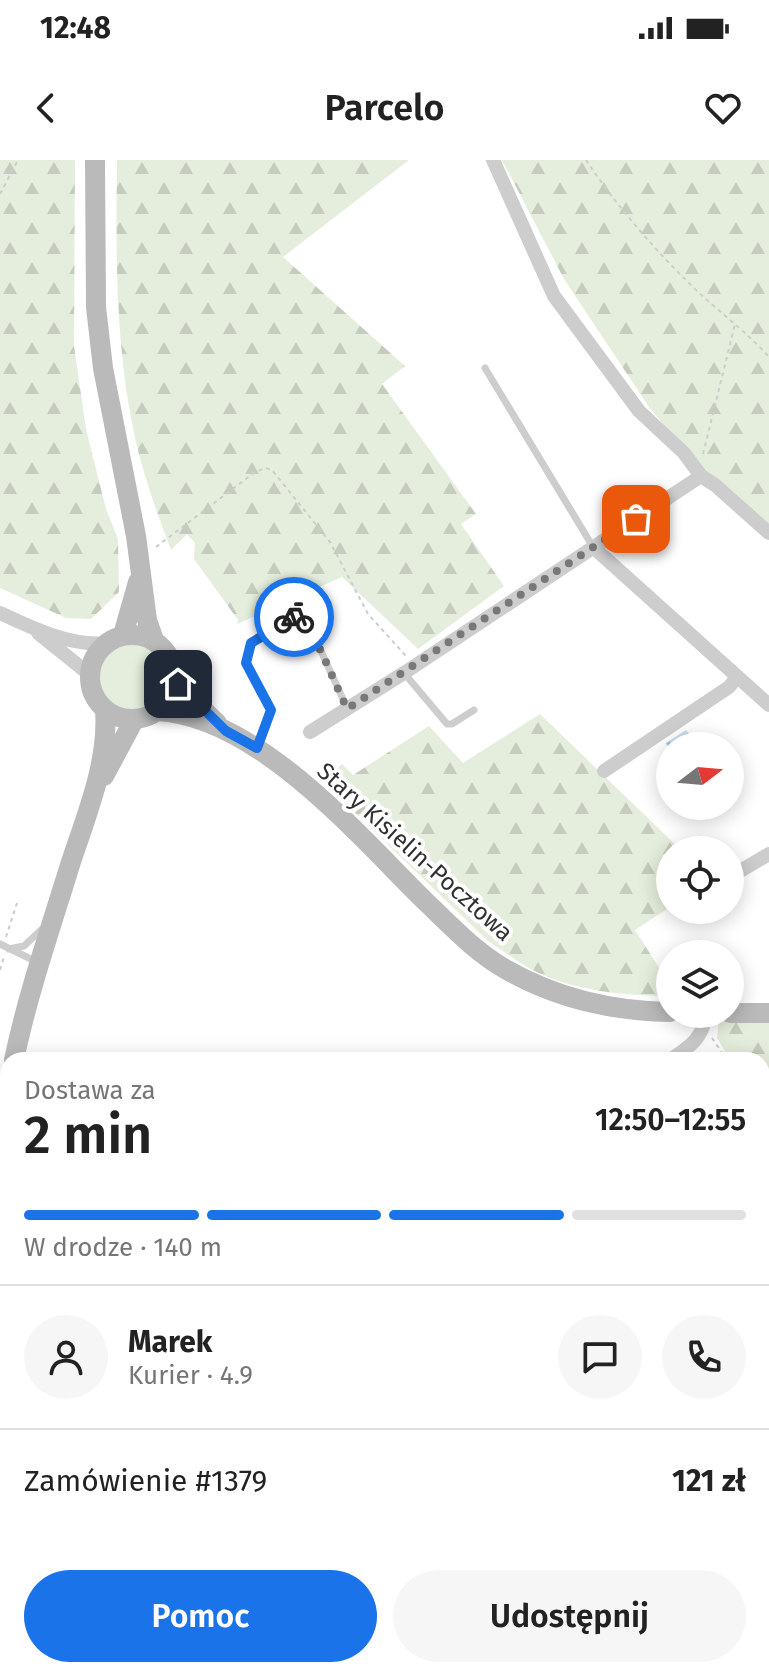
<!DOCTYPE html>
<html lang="pl">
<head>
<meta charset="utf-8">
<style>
	body { margin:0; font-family:"Fira Sans",sans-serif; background:#f6f6f6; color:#222; height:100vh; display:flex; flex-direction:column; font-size:30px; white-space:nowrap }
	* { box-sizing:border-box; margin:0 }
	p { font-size:26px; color:#767676 }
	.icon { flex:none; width:44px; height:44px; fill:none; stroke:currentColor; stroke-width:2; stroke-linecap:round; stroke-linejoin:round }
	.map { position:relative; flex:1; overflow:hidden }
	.panel { position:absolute; left:0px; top:892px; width:770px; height:626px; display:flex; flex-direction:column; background:#fff; border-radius:24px 24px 0 0; box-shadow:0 4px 20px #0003 }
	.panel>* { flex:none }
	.needle { width:52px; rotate:74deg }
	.controls { position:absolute; left:656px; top:572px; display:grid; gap:16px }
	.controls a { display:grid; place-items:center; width:88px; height:88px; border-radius:50%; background:#fff; box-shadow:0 4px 20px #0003; font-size:40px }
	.pin { position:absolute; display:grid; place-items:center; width:68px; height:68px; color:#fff; margin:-34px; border-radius:16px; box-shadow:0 4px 12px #0006 }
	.courier { position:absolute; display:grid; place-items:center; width:80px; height:80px; margin:-40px; border:6px solid #1a73e8; border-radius:50%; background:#fff; color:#222; box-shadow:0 2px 10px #0007 }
	.overview em { font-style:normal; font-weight:600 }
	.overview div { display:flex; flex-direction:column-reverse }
	.overview { display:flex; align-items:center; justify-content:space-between; height:136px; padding:0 24px }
	h1 { font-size:52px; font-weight:600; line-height:60px }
	.bar { display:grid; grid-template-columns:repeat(4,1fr); gap:12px 8px; align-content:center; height:96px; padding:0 24px }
	.bar i { height:10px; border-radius:6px; background:#e0e0e0 }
	.bar .selected { background:#1a73e8 }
	.bar p { grid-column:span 4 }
	.line { display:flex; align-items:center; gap:20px; padding:0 24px; border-top:2px solid #e0e0e0 }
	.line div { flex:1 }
	.round { display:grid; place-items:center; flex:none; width:84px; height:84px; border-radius:42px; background:#f6f6f6 }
	.button { display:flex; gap:16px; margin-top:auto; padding:16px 24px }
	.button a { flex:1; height:92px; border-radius:48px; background:#1a73e8; color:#fff; font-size:32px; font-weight:600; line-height:92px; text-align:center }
	.button a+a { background:#f6f6f6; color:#222 }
	.status { display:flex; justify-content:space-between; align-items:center; height:56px; padding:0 40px; background:#fff; direction:ltr }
	.status svg { height:22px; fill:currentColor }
	header { display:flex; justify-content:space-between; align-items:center; height:104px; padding:0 24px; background:#fff; font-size:36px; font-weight:600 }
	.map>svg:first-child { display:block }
	.green { fill:#e5eedc }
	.forest { fill:url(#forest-firs) }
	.water { fill:url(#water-ripples) }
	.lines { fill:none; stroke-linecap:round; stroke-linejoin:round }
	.path { stroke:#cdcdcd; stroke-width:2; stroke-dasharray:4 4; stroke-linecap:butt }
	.lane { stroke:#cdcdcd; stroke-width:7 }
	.street { stroke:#cdcdcd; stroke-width:14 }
	.secondary { stroke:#bababa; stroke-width:20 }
	.done { stroke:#787878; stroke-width:8; stroke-dasharray:0 14.4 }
	.route { stroke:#1a73e8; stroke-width:10 }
	.labels { text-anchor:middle; stroke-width:8; stroke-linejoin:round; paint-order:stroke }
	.street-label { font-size:24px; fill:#303030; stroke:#fff }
</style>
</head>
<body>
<div class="status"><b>12:48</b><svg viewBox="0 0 49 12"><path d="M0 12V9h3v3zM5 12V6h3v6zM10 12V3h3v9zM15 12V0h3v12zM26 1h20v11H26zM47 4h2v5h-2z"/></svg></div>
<header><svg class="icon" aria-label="back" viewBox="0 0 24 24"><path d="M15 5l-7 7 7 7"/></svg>Parcelo<svg class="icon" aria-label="heart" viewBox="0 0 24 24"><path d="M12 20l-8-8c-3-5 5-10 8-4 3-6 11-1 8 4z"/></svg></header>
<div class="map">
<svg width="769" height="1517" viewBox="0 0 769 1517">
	<defs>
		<pattern id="forest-firs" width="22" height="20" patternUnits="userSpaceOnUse" patternTransform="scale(2)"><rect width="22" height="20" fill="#e5eedc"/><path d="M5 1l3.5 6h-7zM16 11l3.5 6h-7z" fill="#c5ccbd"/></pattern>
		<pattern id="water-ripples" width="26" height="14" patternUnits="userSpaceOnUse" patternTransform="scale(2)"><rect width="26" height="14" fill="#c7ddef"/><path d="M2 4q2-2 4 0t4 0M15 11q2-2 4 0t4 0" fill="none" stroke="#abbecd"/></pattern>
	</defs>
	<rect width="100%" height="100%" fill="#fff"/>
	<!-- green -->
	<path class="green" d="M99 516a34 34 0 1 1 68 0a34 34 0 1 1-68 0Z"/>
	<!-- forest -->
	<path class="forest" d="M0,0H75L74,186L86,269L106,349L118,379L119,432L91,459L66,458L0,428Z
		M117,0H409L283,97L405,206L382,224L476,354L461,364L504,426L418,489L342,417L237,464L238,460L194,399L195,383L187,374L171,390C156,350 141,309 133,268C115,180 116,89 117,0Z
		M502,0H769V370L704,314L649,247L564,119Z
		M540,554L681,690H670V747L635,770L670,825L666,836C626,835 585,832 548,817C527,809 507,794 488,781L323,622L342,604L353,615L429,566L463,603Z
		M719,860L769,861V968L762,956V900H730L717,878Z
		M769,1060V1107L762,1112V1065Z
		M769,1261V1380L762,1376V1265Z
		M0,1352L8,1354V1510H52L53,1517H0Z
		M120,1510H281L287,1517H121Z"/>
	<!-- water -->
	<path class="water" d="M686,570L700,586H670V592L666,583Z"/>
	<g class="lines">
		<!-- path -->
		<path class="path" d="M586,0C616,45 652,87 691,125C716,150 745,170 769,197
			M0,34L18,0
			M703,294L735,164
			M156,387L255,312L265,308L272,310L330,382L368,454L406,496
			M6,777L17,743
			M0,810L4,797
			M712,878L727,900
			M762,963L769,976
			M190,1510L197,1517"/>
		<!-- lane -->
		<path class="lane" d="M485,208L593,387
			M404,513L447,564H452L474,550
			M258,586L271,550L246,503L251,483L294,457L303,460L321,491L347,548
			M0,784L37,802
			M9,789L24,786L42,769"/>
		<!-- street -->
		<path class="street" d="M493,0L554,136L639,251L684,293L701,316L715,325L769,373
			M593,387L769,545
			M0,453C32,468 71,487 107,483
			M38,473L89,514
			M310,572L404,513L701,316
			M604,611L729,527L737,517
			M730,717L769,694
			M670,900C691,886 701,880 707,854
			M762,1386L769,1390"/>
		<!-- secondary -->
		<path class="secondary" d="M95,0L96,147L103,208L136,376L147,460L154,480
			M90 517a42 42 0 1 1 84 0a42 42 0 1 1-84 0Z
			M123,475L138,422
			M174,517L184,532L217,563
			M157,551C257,556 357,674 424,740C450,765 475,792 507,810C558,839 613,851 670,852
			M104,616L134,560
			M730,853H769
			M14,900C28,833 50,770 70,705C86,656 109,602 105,550
			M0,984L8,929
			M0,1126L8,1195
			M83,1510L84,1517"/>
	</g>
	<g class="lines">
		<!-- done -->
		<path class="done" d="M294,457L303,460L321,491L347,549L636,359"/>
		<!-- route -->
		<path class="route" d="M178,524L226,571L257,588L271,550L246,503L251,483L294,457"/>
	</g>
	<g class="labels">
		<!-- street labels -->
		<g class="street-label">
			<text transform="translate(415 692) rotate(42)" y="8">Stary Kisielin-Pocztowa</text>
		</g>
	</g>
</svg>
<div class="controls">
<a><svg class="needle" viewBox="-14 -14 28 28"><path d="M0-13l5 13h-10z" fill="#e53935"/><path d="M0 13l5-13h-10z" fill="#767676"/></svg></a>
<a><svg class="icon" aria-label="locate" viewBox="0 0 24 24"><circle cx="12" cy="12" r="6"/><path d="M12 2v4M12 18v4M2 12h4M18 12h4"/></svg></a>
<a><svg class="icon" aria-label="layers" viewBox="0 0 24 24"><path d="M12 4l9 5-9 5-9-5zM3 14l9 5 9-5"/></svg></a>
</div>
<div class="pin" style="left:636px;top:359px;background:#ea580c"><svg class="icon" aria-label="bag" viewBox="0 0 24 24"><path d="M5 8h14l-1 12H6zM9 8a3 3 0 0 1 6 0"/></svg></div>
<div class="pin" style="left:178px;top:524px;background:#1f2937"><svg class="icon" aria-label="home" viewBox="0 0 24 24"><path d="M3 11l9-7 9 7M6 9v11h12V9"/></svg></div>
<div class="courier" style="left:294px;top:457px"><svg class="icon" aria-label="bike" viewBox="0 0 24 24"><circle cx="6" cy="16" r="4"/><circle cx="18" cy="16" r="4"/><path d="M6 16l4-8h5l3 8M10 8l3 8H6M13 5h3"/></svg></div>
<section class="panel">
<div class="overview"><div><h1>2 min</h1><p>Dostawa za</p></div><em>12:50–12:55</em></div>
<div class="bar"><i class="selected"></i><i class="selected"></i><i class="selected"></i><i></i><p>W drodze · 140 m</p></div>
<div class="line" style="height:144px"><a class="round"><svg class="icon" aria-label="person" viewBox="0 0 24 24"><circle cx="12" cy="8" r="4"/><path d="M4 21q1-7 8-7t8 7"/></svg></a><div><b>Marek</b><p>Kurier · 4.9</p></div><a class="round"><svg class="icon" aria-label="chat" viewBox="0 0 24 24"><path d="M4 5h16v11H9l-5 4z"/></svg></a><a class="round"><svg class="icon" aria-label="phone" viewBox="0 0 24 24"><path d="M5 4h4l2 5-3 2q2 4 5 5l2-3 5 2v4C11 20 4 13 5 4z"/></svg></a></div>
<div class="line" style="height:104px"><div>Zamówienie #1379</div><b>121 zł</b></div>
<div class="button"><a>Pomoc</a><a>Udostępnij</a></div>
</section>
</div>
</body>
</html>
